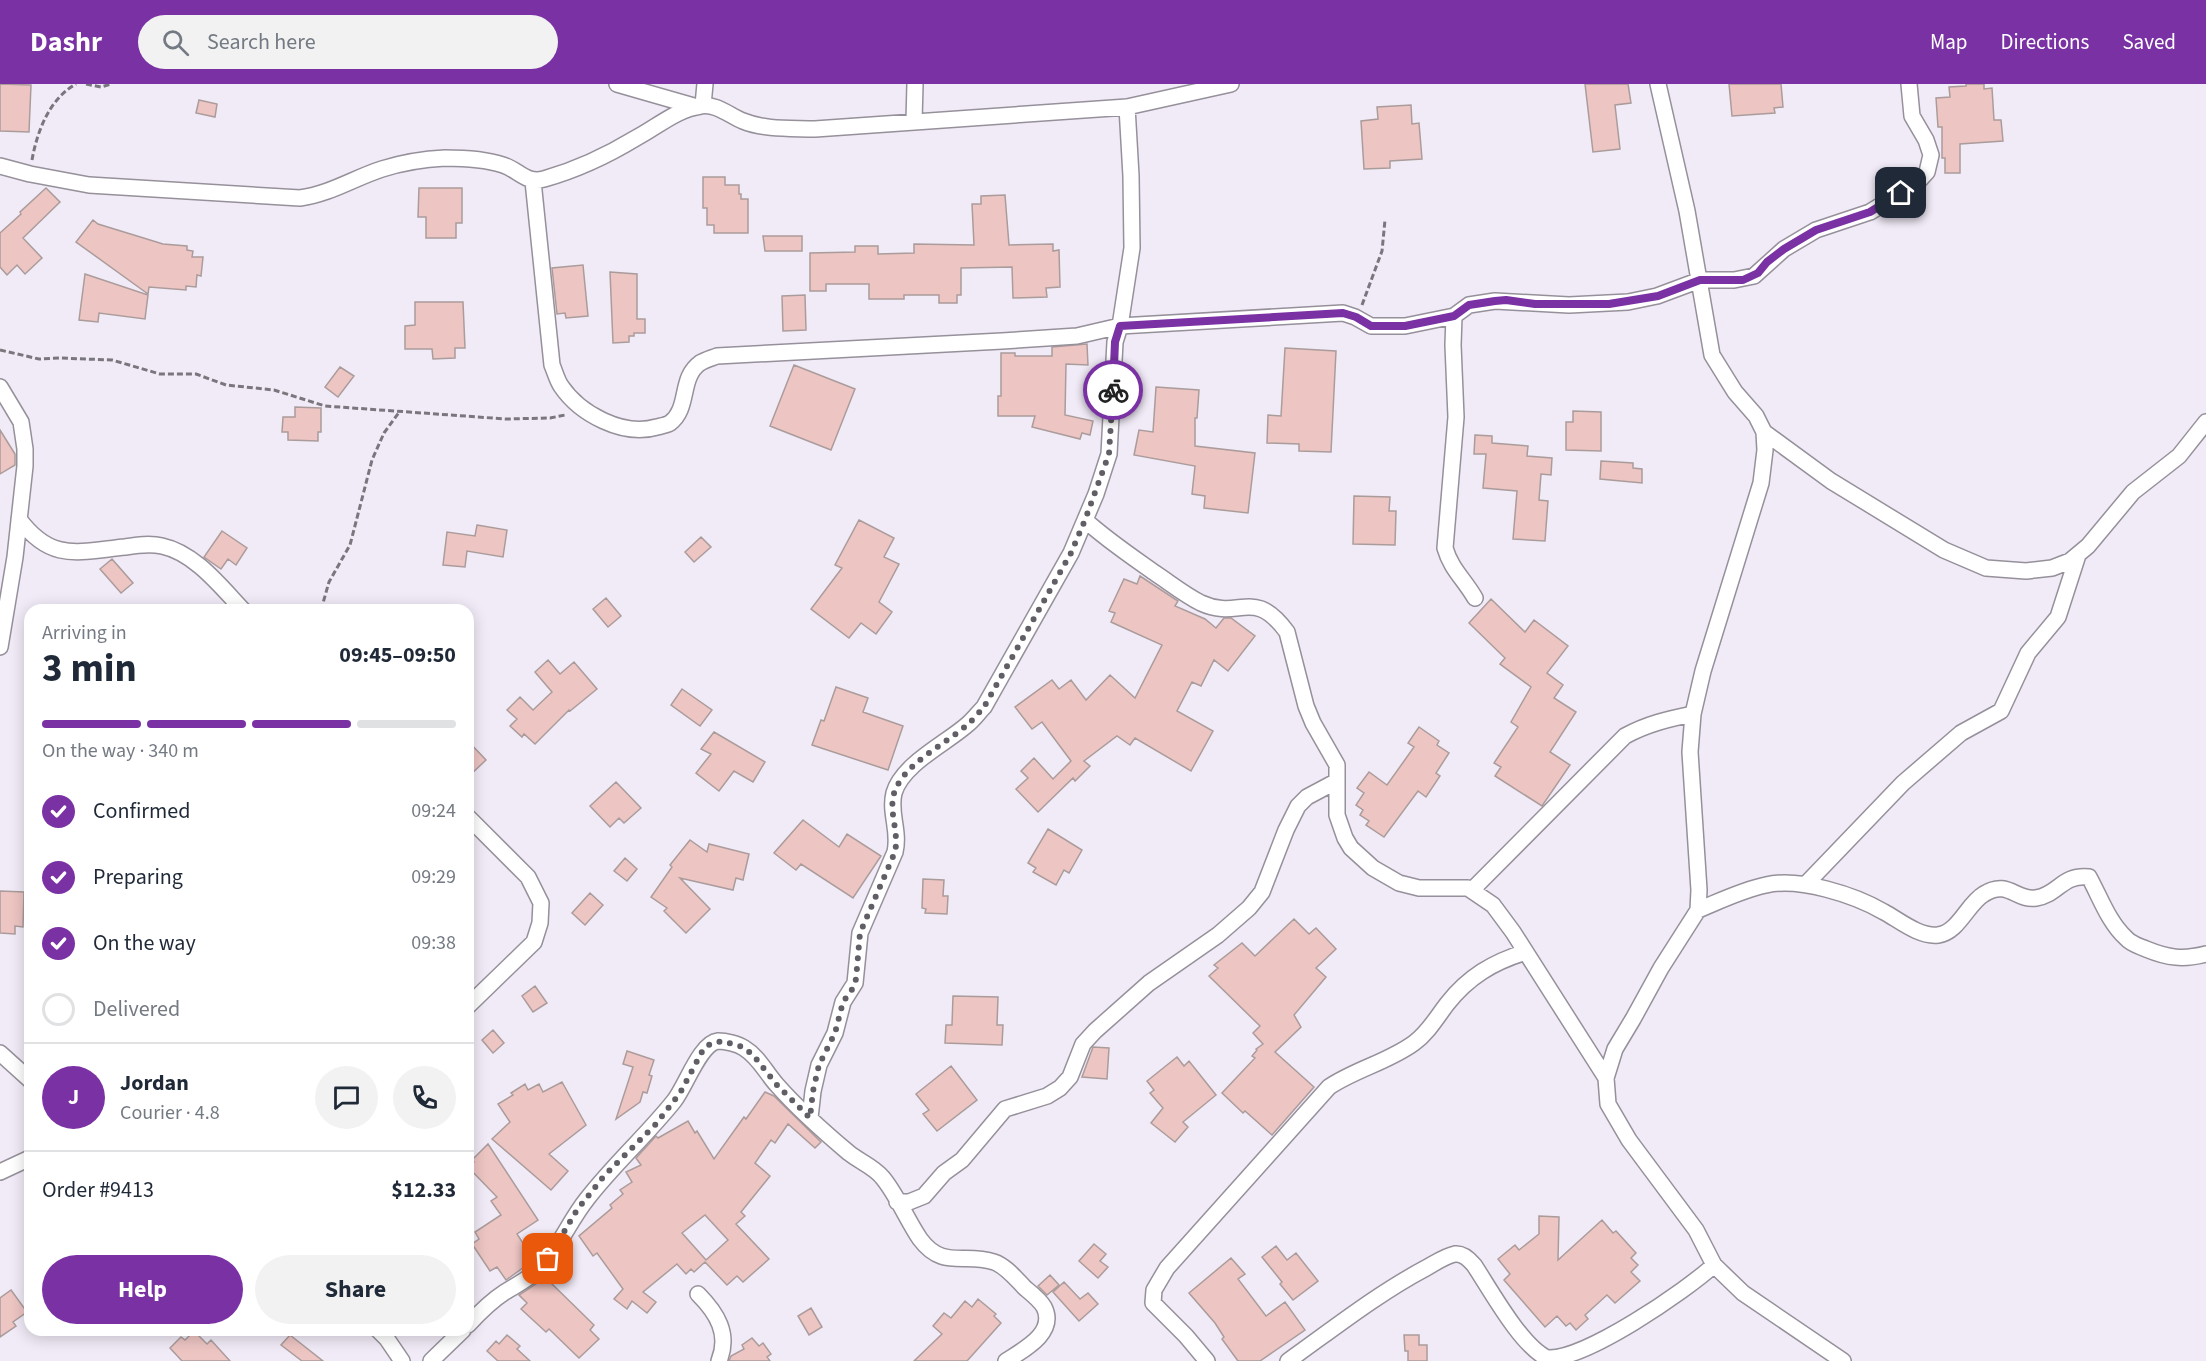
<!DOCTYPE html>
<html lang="en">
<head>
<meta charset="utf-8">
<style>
	body { margin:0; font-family:"Source Sans 3",sans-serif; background:#f2f2f3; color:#1f2937; height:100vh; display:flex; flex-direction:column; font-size:22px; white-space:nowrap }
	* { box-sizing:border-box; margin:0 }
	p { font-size:20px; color:#747a83 }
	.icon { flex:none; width:33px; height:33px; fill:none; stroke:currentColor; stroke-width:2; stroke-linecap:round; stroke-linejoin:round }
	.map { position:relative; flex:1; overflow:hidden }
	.details { position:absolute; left:24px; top:520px; width:450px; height:732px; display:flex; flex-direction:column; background:#fff; border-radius:18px; box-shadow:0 3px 15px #0003 }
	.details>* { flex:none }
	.pin { position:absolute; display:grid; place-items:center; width:51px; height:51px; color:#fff; margin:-26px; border-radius:12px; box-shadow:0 3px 9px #0006 }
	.courier { position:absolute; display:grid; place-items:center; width:60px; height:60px; margin:-30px; border:4px solid #7a31a3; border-radius:50%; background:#fff; color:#222; box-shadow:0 2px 8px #0007 }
	.summary em { font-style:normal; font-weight:700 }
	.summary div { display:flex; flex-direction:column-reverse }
	.summary { display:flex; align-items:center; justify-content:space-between; height:102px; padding:0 18px }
	h1 { font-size:39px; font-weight:700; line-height:45px }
	.bar { display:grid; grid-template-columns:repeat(4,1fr); gap:9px 6px; align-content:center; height:72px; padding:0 18px }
	.bar i { height:8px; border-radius:4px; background:#e0e1e3 }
	.bar .on { background:#7a31a3 }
	.bar p { grid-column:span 4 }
	.line { display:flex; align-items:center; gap:15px; padding:0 18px; border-top:2px solid #e0e1e3 }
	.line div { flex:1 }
	.round { display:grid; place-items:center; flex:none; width:63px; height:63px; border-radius:32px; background:#f2f2f3 }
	ol { padding:0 18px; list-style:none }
	li { display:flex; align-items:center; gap:18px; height:66px }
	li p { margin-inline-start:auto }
	li .icon { padding:6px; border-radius:50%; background:#7a31a3; color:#fff; stroke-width:4 }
	li:last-child { color:#747a83 }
	li i { width:33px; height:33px; border:3px solid #e0e1e3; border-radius:50% }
	.action { display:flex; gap:12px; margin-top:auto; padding:12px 18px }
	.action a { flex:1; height:69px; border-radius:36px; background:#7a31a3; color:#fff; font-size:24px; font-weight:700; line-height:69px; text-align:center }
	.action a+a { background:#f2f2f3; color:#1f2937 }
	header { display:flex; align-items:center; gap:36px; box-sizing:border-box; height:84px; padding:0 30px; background:#7a31a3; color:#fff }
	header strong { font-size:28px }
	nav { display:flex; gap:33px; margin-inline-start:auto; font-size:21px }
	.search { width:420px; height:54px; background:#f2f2f3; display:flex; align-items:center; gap:15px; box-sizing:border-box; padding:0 21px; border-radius:33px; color:#747a83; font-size:22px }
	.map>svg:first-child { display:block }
	.building { fill:#edc5c3; stroke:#ab9c9c; stroke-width:1.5; fill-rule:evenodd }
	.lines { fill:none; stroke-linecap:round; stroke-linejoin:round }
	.minor-casing { stroke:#96909b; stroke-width:18 }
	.path { stroke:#7a767e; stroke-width:3; stroke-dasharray:6 3; stroke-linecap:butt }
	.minor { stroke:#fff; stroke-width:15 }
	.done { stroke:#615e65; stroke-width:6; stroke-dasharray:0 10.8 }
	.route { stroke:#7a31a3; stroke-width:8 }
</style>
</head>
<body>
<header>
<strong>Dashr</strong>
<div class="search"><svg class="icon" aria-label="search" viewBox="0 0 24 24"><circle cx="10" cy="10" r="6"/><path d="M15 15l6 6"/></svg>Search here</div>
<nav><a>Map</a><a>Directions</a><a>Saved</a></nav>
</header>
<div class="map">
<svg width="2206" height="1277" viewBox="0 0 2206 1277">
	<rect width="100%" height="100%" fill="#f1ebf7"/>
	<!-- building -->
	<path class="building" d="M0,0L31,1L29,48L0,47Z
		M1585,0H1628L1631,19L1615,21L1620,65L1593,68Z
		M1729,0H1781L1783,23L1774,24L1775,29L1732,32Z
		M1966,0H1984V5L1992,4L1994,36H2001L2003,57L1960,60V89H1945V74H1942V43H1938L1936,14L1950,13L1949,3L1966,2Z
		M199,16L217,20L215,33L196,29Z
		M1411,21L1412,40L1419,39L1422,75L1390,77V84L1364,85L1361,37L1378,35L1377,23Z
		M703,93H725V101H739V110H741V115H748V149H714V141H707V124H703Z
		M46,104L60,118L23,154L42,174L25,190L17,181L7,191L0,183V149L21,130L20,128Z
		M419,104H462V139H456V154H426V133H418Z
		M1005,111L1009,161L1053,160V167L1059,166L1060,203L1046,204L1047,213L1013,214L1012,183L961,184V211H957V219H939V211H904V215H869V200H826V207H810V169L855,168V162H878V170L914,169V160L974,161L972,120H981V112Z
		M93,136L98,140L163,160L187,162V166L193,167L192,173H203L201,192L197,191L196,203L186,202V206L149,203L148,210L76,158Z
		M763,152H802V167H765Z
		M583,181L588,232L566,234L565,229L557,230L552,184Z
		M610,188L637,190V235H645V249H634V252H629V258L613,259Z
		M85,190L148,211L145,235L99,229L98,238L79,236Z
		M805,211L806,246L783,247L782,212Z
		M415,218H463L465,264H455V274L433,275L432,265H405V242L415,241Z
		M1087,260L1088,281L1066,280L1065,331L1093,337L1090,351L1082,349L1080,355L1032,343L1035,332H998V312H1001V269H1015V272H1052V263Z
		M1285,264L1336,267L1331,368L1299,367V360L1267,359L1268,331L1281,332Z
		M794,281L855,305L831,366L770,342Z
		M340,283L354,292L338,313L325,303Z
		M1156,303L1199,306L1197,334H1195V362L1255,369L1248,429L1204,424L1205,412L1192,410L1195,382L1134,371L1139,346L1153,348Z
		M295,323L321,324V348H318V357L288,356V348H282L283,333H295Z
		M1573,327L1601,328V367L1566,366V338H1573Z
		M0,346L15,370V381L0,390Z
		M1475,351L1492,352V359L1528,362L1527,372L1552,374L1551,391L1541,390L1539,416L1548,417L1545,457L1513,455L1517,407L1483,404L1486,370H1474Z
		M1601,377L1633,379V384L1642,385V399L1600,395Z
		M1354,412L1390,413L1389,427H1396L1395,461L1353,460Z
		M859,436L894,454L884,473L899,480L879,518L892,528L876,550L861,539L849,554L811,525L842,484L835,481Z
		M477,441L507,446L503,473L467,467L465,483L443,481L447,448L475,452Z
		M222,447L247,464L236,481L228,475L221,485L204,473Z
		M701,453L711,463L694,478L685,468Z
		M112,475L133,499L121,509L100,485Z
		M1140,492L1178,517L1175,522L1205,535L1216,544L1224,534H1231L1255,552L1228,587L1214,576L1201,602L1192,598L1177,627L1213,647L1191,687L1135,654L1130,661L1117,652L1084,677L1090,682L1075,697L1073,694L1038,728L1016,705L1028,694L1021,687L1034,674L1053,695L1071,677L1042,638L1032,645L1015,623L1052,596L1059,605L1071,596L1086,616L1110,591L1135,614L1162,561L1111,538L1115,529L1109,527L1124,495L1137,500Z
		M606,514L621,532L608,543L593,525Z
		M1491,515L1525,548L1534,536L1568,562L1547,589L1563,601L1554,614L1576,628L1550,668L1570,681L1542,722L1495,692L1501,683L1494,679L1518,643L1511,638L1531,603L1500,580L1505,574L1469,539Z
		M548,576L560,590L574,578L597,605L570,627L569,626L535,660L524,650L522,653L510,642L517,635L507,626L520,613L533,626L552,608L535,588Z
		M836,603L868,614L863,628L903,642L888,686L812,661L821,636L824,637Z
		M682,605L712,626L700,642L671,621Z
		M1419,643L1439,657L1437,661L1449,669L1436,689L1440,692L1426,713L1418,707L1384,753L1366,741L1369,737L1360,731L1363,726L1356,721L1364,709L1357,704L1369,688L1387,701L1414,663L1408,659Z
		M714,648L765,678L753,698L734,687L719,707L696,689L711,670L701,665Z
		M468,657L486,676L468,693Z
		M616,698L641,724L624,739L619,734L610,743L590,722Z
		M803,736L839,763L847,750L881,772L853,814L801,780L796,786L774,769Z
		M1048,745L1082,766L1069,789L1064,786L1056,801L1033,788L1036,784L1028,779Z
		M690,756L707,768L709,760L749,770L743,796L736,794L733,806L680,794L710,825L686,849L664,827L667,824L651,813L672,783L670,781Z
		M625,774L637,785L627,797L614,787Z
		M923,795L944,796L943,812H948L947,830L925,829L926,825L922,824Z
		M0,807L24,808L23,843L15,842V850L0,849Z
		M590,809L603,821L585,841L572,829Z
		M1294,835L1309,850L1316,844L1336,865L1316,884L1326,893L1294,931L1301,943L1275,968L1314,1003L1272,1051L1245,1027L1243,1029L1222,1009L1255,974L1252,972L1257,966L1256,965L1263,960L1253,949L1260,942L1209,892L1218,884L1214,881L1242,859L1255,872Z
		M535,902L547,919L533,928L522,912Z
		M953,912L998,913L997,941H1003L1002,961L945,959L946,941H952Z
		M493,946L504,959L493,969L482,956Z
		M1093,963L1109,964L1107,995L1082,993Z
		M627,967L654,976L649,991L652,992L647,1009L643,1008L640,1018L616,1035L633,983L623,980Z
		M1177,973L1184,982L1189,977L1216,1011L1183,1038L1188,1043L1175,1058L1151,1039L1163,1024L1150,1009L1154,1006L1147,997Z
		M951,982L977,1016L937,1047L923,1030L929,1026L916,1010Z
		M562,998L586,1041L549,1070L568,1087L551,1106L492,1055L510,1038L498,1020L513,1011L511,1009L525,1000L528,1006L539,1000L543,1008Z
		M765,1008L774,1012L821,1058L815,1064L788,1040L775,1059L771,1056L755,1079L770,1092L741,1128L745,1132L736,1140L769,1175L743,1198L737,1192L727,1201L705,1178L694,1188L691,1185L686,1190L677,1180L643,1208L656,1218L647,1229L632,1217L627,1225L614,1215L623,1205L597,1169L593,1172L579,1152L612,1124L610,1121L623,1110L620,1106L632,1098L626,1088L641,1081L636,1074L656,1052L658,1054L688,1037L695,1049L697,1047L714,1075L744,1033L746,1035ZM705,1131L728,1156L706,1176L682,1149Z
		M488,1060L538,1136L517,1150L534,1176L506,1196L497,1183L490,1187L472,1160L479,1155L475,1148L501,1131L491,1117L497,1113L468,1083L474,1078L472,1076Z
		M1539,1132L1559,1133L1558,1176L1602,1136L1613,1149L1616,1147L1636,1169L1631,1174L1638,1181L1631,1188L1640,1197L1615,1219L1607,1211L1585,1231L1588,1235L1576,1246L1570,1239L1566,1242L1557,1232L1545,1243L1504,1196L1510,1190L1498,1175L1515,1161L1519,1166L1539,1150Z
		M1094,1160L1106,1170L1100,1177L1108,1183L1098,1194L1079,1177Z
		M1276,1162L1287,1176L1296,1169L1318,1197L1293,1216L1280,1200L1282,1198L1262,1173Z
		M1231,1174L1245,1190L1238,1195L1266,1232L1285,1218L1305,1246L1260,1277H1238L1222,1255L1224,1253L1215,1239L1189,1209Z
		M553,1184L560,1191L551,1199L594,1241L590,1246L599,1255L579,1274L549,1245L546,1248L521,1225L527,1219L519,1211L539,1198Z
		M1050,1191L1059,1201L1047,1211L1038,1202Z
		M1064,1198L1080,1215L1088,1209L1098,1220L1079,1237L1053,1208Z
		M11,1206L27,1228L13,1238L16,1242L0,1253V1214Z
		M978,1215L996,1230L994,1232L1001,1239L967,1277H914L942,1250L933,1242L944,1229L951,1234L965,1217L972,1223Z
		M811,1224L822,1243L809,1251L798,1232Z
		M194,1247L207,1260L211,1256L230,1277H182L170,1264L181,1253L185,1256Z
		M290,1251L323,1277H302L281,1261Z
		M507,1251L520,1262L517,1265L530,1277H498L487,1267L496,1257L499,1260Z
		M1404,1251H1419V1261H1427V1277H1408V1267H1405Z
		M752,1254L759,1262L763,1259L771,1270L767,1273L770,1277H729L731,1272L744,1265L742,1261Z"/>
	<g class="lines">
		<!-- minor casing -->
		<g class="minor-casing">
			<path id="minor" d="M617,0L697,23
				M1658,0L1687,127L1712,271L1735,308L1756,332L1764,348L1765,366L1761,399L1703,587L1693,630L1690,668L1699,806L1698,826L1661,884L1633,935L1615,965L1606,994L1608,1020L1629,1056L1696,1146L1714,1181L1743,1209L1843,1277
				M703,21L705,0
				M914,37L915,0
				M0,82L30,90L89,101L300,114C330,110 354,94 382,85C401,79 424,75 445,74C463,74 485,75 503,81C519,86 526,100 544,95C576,86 608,71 636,54C657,43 677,25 701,22C716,19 730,32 743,37C765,46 792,44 815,45L1127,23L1231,0
				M533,97L552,281C555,288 557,296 561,302C580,330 623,353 657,343C661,342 667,341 670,339C690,324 679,294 700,279C705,276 712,274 717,272L1002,257L1077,252L1120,242L1343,229L1355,233L1371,242H1405L1454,232L1469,221L1495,217L1569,221L1628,218L1657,212L1700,196H1734L1754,192L1784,165L1816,146L1870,128L1916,100L1927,88L1931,71L1926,56L1912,32L1909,0
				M1454,232L1453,261L1456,333L1445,464C1451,485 1464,495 1475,514
				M0,303L21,338L25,365V382L15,473L0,563
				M1764,348L1831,397L1944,466L1986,484L2026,487L2052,484L2070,477L2088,462L2133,408L2179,372L2206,338
				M19,435C51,478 77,468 125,463C137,461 150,459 162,462C195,469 221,503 243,526
				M1085,436C1107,456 1131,472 1155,489C1170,499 1185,511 1201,519C1240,537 1253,502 1287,548L1306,622L1313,639L1337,681V731L1345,754L1351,764L1373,784L1399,799L1419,804H1468L1493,821L1513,848L1606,994
				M468,733L528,793L541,819L540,839L534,858L468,922
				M1806,800L1903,699L1961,649L2001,627L2028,569L2058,533L2078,471
				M1472,806L1625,652C1647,640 1668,635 1693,630
				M1698,826C1720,817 1742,806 1766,801C1799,793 1855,811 1884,828C1899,836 1919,853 1938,851C1959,848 1967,820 1984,810C2008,795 2016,817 2036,814C2058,811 2062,790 2089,793C2100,813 2109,839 2126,854C2131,860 2139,862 2146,865C2168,874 2183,876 2206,870
				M0,969L30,996
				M810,1034L813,1007L819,981L835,949L843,918L855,899L860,849L895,768C900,747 889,729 894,709C902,680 947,659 968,640C974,635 979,628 984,623L1071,469L1096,410L1109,370L1115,258L1120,242L1132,164L1131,92L1127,23
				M0,1088L30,1074
				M897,1118H909L924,1112L944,1089L962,1076L1005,1025L1047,1012L1060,1004L1070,993L1083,960L1095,947L1149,899L1218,851L1249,824L1262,808L1286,746L1298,722L1307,713L1337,697
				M698,1210C717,1229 730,1250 719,1277
				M468,1241C479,1229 491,1217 505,1208C518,1200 531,1194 542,1182C560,1162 570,1136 587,1115C614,1080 647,1051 674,1017C686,1002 700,959 718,957C726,957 738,960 744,964C759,973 766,989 777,1001C799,1026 824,1048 849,1069C859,1077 874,1083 882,1093C896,1109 907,1136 920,1155C943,1186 964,1168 994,1178C1006,1182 1016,1195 1025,1204C1031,1209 1040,1216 1044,1223C1057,1249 1023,1266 1006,1277
				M378,1246L387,1255L402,1277
				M431,1277L463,1246
				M1207,1277L1186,1252L1153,1219L1154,1206L1167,1184L1329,1003C1356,985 1388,978 1414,959C1428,949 1437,933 1447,920C1468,893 1493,878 1526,868
				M1288,1277C1333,1245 1377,1210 1426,1184C1435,1179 1445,1172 1455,1170C1463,1169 1469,1175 1474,1181C1490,1205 1521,1262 1547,1274C1584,1277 1687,1206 1714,1181"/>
		</g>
		<!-- path -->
		<path class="path" d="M86,0L101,3L111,0
			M32,76C37,48 49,15 76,0
			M1362,221L1382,167L1385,136
			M0,266L39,275L59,274L112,276L160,290H196L226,301L274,306L325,322L506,335L550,334L565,331
			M321,526L329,498L350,461L372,376L384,349L400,327"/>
		<!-- minor -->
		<use href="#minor" class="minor"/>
	</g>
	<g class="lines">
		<!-- done -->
		<path class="done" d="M548,1175L577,1126L604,1092L656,1040L680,1009L703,966L710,960L722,957L743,963L753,971L777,1001L810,1034L813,1007L819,981L835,949L843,918L853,904L856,895L860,849L895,768C899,749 890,732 893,713C900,681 945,661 968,640C974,635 979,628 984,623L1071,469L1085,436L1109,370L1113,306"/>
		<!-- route -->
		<path class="route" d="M1113,306L1115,258L1120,242L1343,229L1356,233L1371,242H1405L1454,232L1469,221L1495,217L1506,216L1535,220H1609L1658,212L1700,196H1743L1758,189L1767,178L1784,165L1816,146L1870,128L1901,109"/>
	</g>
</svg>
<div class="pin" style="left:548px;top:1175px;background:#ea580c"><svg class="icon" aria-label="bag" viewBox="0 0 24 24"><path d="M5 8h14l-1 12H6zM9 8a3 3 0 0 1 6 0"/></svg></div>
<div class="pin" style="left:1901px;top:109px;background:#1f2937"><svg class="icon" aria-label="home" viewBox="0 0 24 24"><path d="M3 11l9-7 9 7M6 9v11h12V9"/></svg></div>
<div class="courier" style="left:1113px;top:306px"><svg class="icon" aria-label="bike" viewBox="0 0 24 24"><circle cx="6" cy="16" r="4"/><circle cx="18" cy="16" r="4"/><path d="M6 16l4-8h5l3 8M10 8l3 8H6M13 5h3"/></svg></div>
<section class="details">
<div class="summary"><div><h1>3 min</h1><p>Arriving in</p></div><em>09:45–09:50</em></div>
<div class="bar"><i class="on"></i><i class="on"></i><i class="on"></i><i></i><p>On the way · 340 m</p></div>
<ol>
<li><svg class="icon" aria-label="check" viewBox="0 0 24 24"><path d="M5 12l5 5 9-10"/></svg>Confirmed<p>09:24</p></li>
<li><svg class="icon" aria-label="check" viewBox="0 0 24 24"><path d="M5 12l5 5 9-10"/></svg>Preparing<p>09:29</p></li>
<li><svg class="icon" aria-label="check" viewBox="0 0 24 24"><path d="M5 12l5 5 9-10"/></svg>On the way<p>09:38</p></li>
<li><i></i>Delivered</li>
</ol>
<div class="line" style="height:108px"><b class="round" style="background:#7a31a3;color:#fff">J</b><div><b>Jordan</b><p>Courier · 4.8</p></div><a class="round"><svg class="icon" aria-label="chat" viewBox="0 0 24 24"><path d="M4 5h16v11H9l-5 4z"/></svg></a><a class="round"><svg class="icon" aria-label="phone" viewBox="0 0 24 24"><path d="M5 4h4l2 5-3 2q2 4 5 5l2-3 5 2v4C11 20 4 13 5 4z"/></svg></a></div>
<div class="line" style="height:78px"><div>Order #9413</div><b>$12.33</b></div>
<div class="action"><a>Help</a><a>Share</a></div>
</section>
</div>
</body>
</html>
